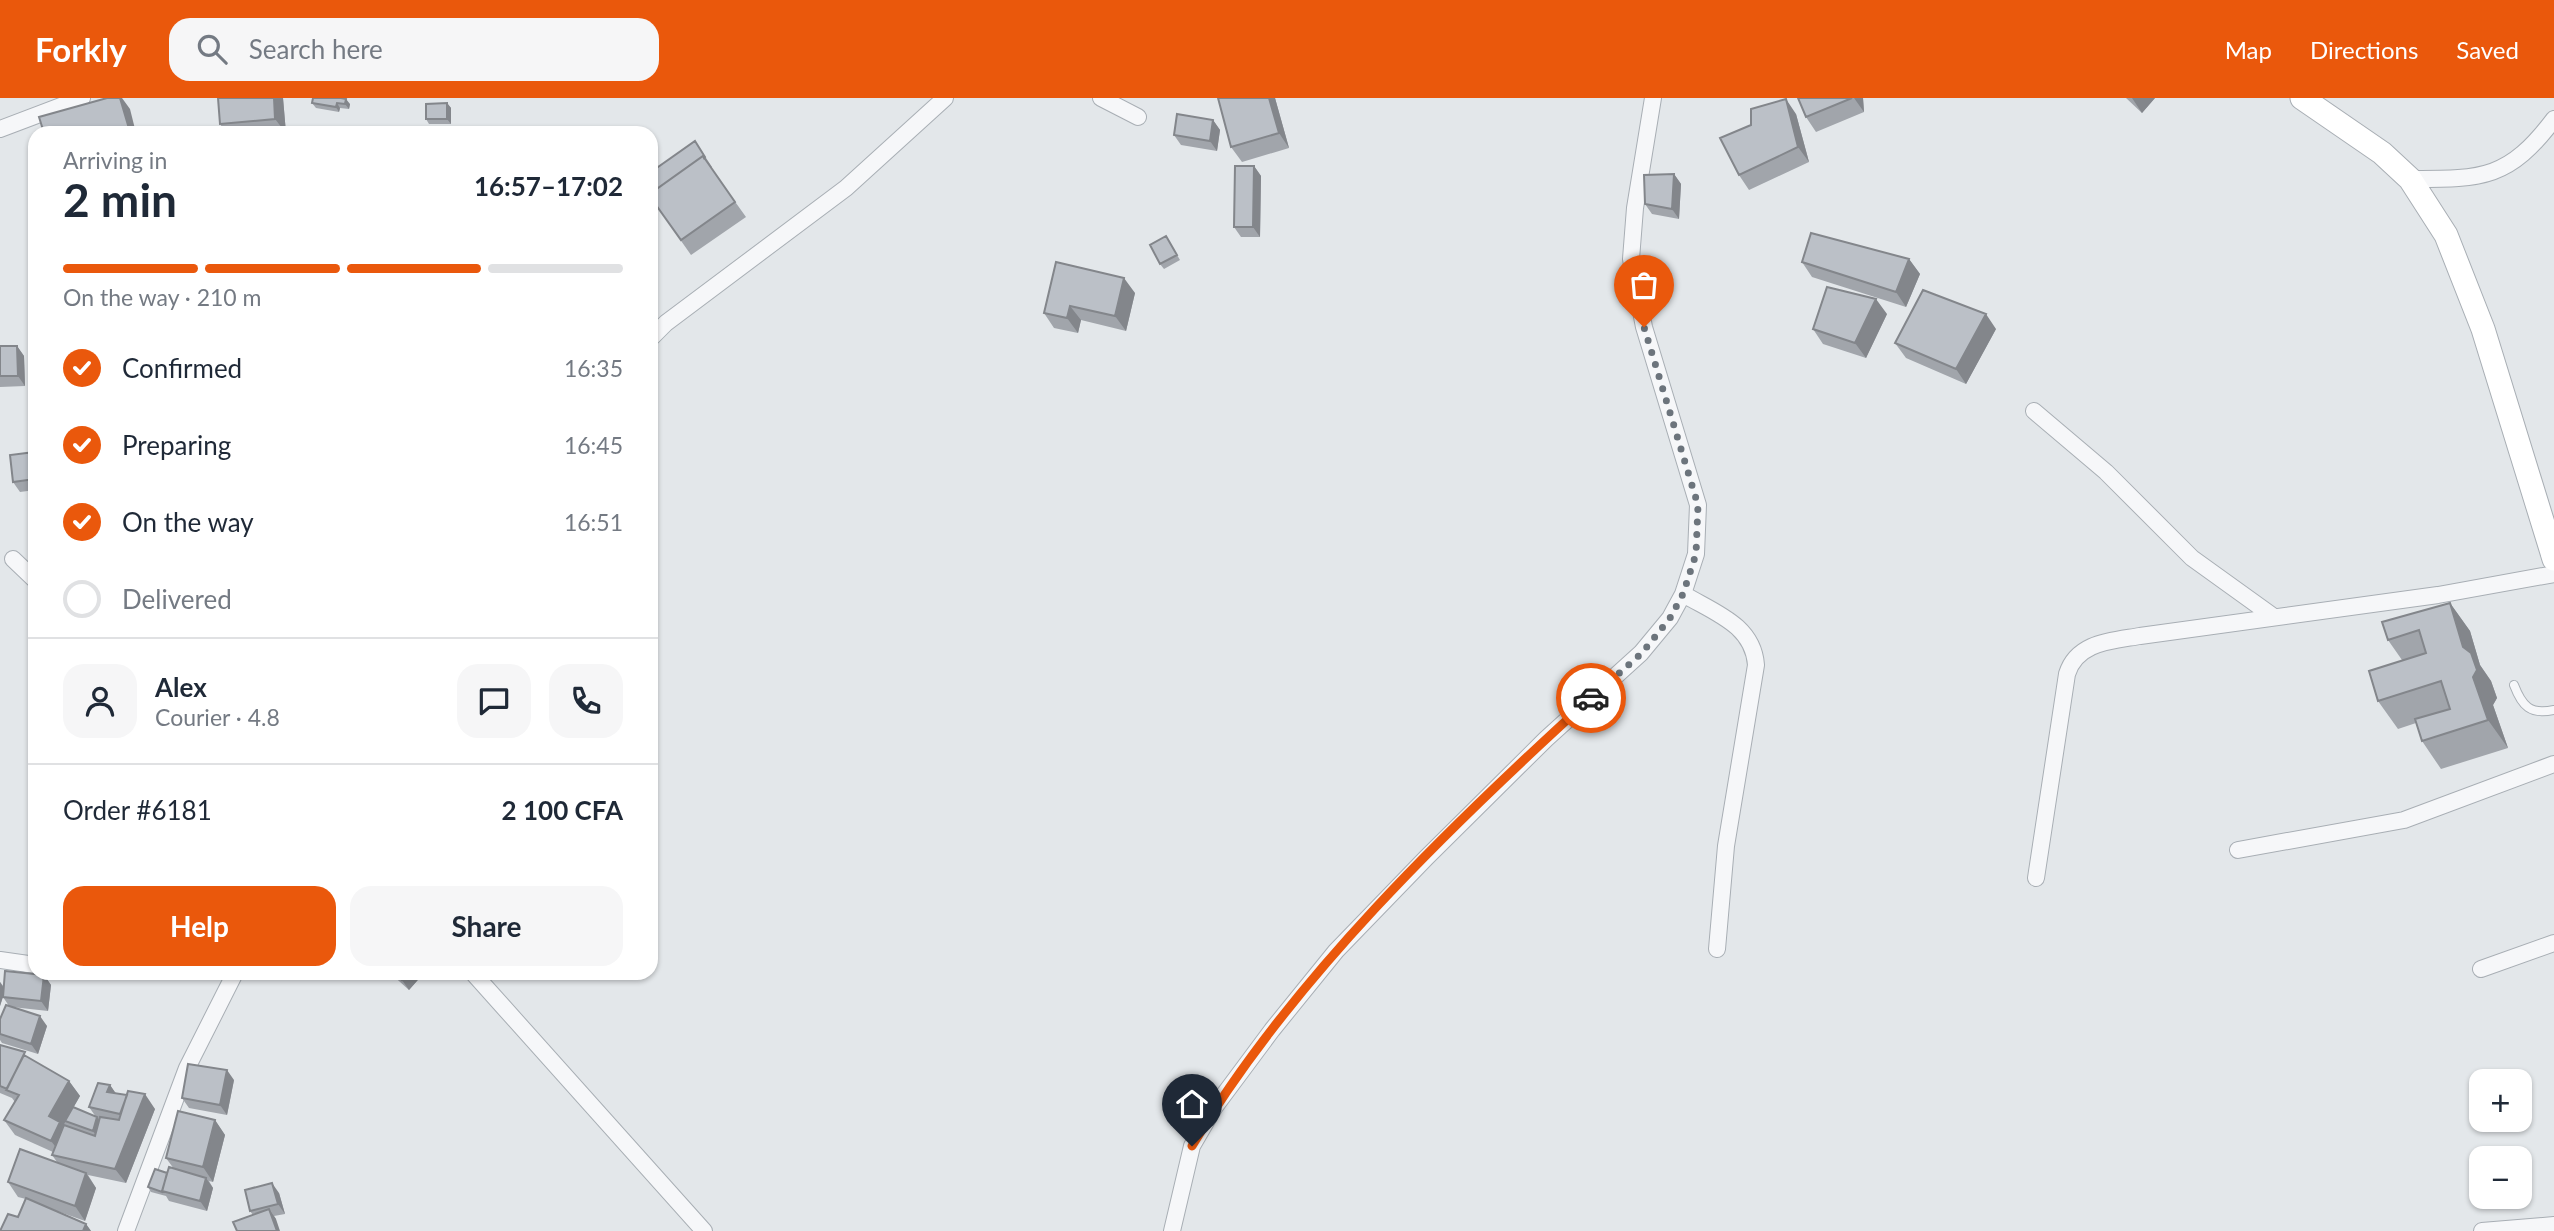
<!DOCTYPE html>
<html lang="en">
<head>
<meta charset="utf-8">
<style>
	body { margin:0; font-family:Lato,sans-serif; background:#f6f6f7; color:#1f2937; height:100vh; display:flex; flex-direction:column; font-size:26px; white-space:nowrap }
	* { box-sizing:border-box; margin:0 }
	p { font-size:23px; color:#747a83 }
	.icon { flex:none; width:38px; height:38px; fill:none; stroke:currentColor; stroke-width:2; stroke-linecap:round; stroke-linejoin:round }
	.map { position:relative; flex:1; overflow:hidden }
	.sheet { position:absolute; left:28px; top:28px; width:630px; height:854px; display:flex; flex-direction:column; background:#fff; border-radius:21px; box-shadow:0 2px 5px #0004 }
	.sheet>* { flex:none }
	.fabs { position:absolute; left:2469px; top:971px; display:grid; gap:14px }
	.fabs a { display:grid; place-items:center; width:63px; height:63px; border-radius:14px; background:#fff; box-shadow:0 2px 5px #0004; font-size:35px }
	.pin { position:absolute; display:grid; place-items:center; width:60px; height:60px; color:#fff; margin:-72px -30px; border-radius:50% 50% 50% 0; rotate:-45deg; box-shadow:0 0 7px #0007 }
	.pin .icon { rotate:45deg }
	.courier { position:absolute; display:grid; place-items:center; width:70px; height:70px; margin:-35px; border:5px solid #ea580c; border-radius:50%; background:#fff; color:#222; box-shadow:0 2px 9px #0007 }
	.overview em { font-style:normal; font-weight:700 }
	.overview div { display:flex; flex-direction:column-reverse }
	.overview { display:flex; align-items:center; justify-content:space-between; height:119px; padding:0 35px }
	h1 { font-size:46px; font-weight:700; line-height:52px }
	.bar { display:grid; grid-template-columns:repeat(4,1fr); gap:10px 7px; align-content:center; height:84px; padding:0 35px }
	.bar i { height:9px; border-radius:5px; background:#e0e1e3 }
	.bar .active { background:#ea580c }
	.bar p { grid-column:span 4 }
	.line { display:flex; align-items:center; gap:18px; padding:0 35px; border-top:2px solid #e0e1e3 }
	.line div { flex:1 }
	.round { display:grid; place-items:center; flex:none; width:74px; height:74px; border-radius:21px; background:#f6f6f7 }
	ol { padding:0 35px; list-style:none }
	li { display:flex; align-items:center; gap:21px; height:77px }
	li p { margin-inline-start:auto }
	li .icon { padding:7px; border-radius:50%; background:#ea580c; color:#fff; stroke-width:4 }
	li:last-child { color:#747a83 }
	li i { width:38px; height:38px; border:4px solid #e0e1e3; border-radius:50% }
	.cta { display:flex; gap:14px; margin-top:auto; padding:14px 35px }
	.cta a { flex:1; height:80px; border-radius:21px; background:#ea580c; color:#fff; font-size:28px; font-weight:700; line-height:80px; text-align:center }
	.cta a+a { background:#f6f6f7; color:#1f2937 }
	header { display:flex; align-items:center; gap:42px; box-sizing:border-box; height:98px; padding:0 35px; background:#ea580c; color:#fff }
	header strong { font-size:33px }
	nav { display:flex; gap:38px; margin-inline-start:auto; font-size:24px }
	.search { width:490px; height:63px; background:#f6f6f7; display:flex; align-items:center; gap:18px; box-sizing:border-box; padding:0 24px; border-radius:21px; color:#747a83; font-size:26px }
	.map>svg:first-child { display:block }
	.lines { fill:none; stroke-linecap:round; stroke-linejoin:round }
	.lane-casing { stroke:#a8aeb4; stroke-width:10 }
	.street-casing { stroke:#a8aeb4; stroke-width:18 }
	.secondary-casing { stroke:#a8aeb4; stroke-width:25 }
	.lane { stroke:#f6f7f9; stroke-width:8 }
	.street { stroke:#f6f7f9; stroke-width:16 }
	.secondary { stroke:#fff; stroke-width:23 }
	.wall { fill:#a1a5ab }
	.shaded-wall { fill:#83868b }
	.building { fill:#bbc0c7; stroke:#83868b; stroke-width:2 }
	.done { stroke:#6c747c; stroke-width:7; stroke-dasharray:0 12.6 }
	.route { stroke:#ea580c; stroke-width:9 }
</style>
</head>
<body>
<header>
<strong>Forkly</strong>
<div class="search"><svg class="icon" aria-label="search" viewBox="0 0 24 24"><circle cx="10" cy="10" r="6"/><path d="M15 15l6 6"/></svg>Search here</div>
<nav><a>Map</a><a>Directions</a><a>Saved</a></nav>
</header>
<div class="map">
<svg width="2554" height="1133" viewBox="0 0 2554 1133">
	<rect width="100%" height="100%" fill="#e3e7ea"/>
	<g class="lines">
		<!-- lane casing -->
		<g class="lane-casing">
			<path id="lane" d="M2514,587C2522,608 2530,617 2554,612"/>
		</g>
		<!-- street casing -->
		<g class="street-casing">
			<path id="street" d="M1101,0L1138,19
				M0,31L82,0
				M2410,81C2482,81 2508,82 2554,21
				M651,240L666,225L846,90L945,0
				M2034,313L2106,374L2192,460L2274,519
				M13,461L35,482
				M1683,496C1715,515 1753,527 1756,567L1726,748L1717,851
				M2238,752L2404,722L2554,666
				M2036,780L2067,576C2077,544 2111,543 2140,538L2438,497L2554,476
				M0,862L35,867
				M2481,871L2554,845
				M473,875L704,1133
				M126,1133L187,970L235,875
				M1172,1133L1192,1048L1214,1010L1272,932L1336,853L1426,760L1546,641L1641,555L1670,520L1683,496L1696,456L1698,407L1644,229L1631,161L1635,110L1653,0
				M2482,1133L2554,1127"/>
		</g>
		<!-- secondary casing -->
		<g class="secondary-casing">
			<path id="secondary" d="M2302,0L2382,55L2410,81L2446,137L2483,231L2554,461"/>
		</g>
		<!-- lane -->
		<use href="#lane" class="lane"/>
		<!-- street -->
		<use href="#street" class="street"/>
		<!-- secondary -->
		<use href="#secondary" class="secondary"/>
	</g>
	<!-- wall -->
	<path class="wall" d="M218,0H283L286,35H226L220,26Z
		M313,0L350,6L349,11L340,10L339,14L316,10L312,5Z
		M1218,0H1275L1289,50L1242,64L1231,49Z
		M1798,0H1863L1864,14L1816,34L1806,19Z
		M2126,0H2155L2142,15Z
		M447,5L451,10V26H429L426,21Z
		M1796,16L1809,64L1749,92L1739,77Z
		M1213,22L1220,32L1217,53L1181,47L1174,37Z
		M695,43L712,69L711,70L746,119L691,157L651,100Z
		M1254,68L1261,78L1260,139H1241L1234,129Z
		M1674,76L1681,86L1679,121L1652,116L1645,106Z
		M1166,138L1180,162L1164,171L1160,166Z
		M1909,161L1920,176L1906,209L1812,179L1802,164Z
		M1056,164L1135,195L1126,233L1081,222L1078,235L1054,230L1044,215Z
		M651,172L656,179L651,183Z
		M1887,216L1866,260L1823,246L1813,231Z
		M1996,231L1966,286L1906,260L1895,245Z
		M0,248H17L24,258L25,288L0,289Z
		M35,354V392L20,394L13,384Z
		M2450,505L2470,533L2480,567L2491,583L2497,600L2493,607L2508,650L2441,671L2422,643L2416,625L2398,631L2378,603L2402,562L2388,542Z
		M390,875H424L409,892Z
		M44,877L51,887L48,913L12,909L47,928L38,956L2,945L0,942V921L9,908L3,899L0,908V884L4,889Z
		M0,947L29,960L69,983L80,998L67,1020L96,1019L89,1009L110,987L116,996L155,1011L126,1085L88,1077L96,1090L85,1123L43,1108L86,1126L91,1133H0L18,1119L26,1101L18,1099L8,1084L57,1064L52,1057L53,1054L15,1037L4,1022L15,1004L12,1000L0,995Z
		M234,982L227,1017L189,1010L182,1000Z
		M215,1022L225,1037L213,1084L209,1083L213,1090L207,1113L169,1103L166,1098L151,1094L148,1089L174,1071L166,1060Z
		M279,1095L285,1116L274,1118L276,1121L253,1117L250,1113Z"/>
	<!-- shaded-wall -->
	<path class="shaded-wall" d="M120,0H122L130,11L136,35H130V34Z
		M274,0H283L286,35L275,21Z
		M1269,0H1275L1289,50L1279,35Z
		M1854,0H1863L1864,14Z
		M2132,0H2155L2142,15Z
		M346,1L350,6L349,11L345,6Z
		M1786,1L1796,16L1809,64L1798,49Z
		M337,5L340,10L339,14L336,9Z
		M447,5L451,10V26L447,21Z
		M1213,22L1220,32L1217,53L1210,43Z
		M1254,68L1261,78L1260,139L1253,129Z
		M1674,76L1681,86L1679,121L1672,111Z
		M1909,161L1920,176L1906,209L1896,194Z
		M1124,180L1135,195L1126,233L1115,218Z
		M1876,201L1887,216L1866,260L1855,245Z
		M1070,208L1081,222L1078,235L1067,220Z
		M1986,216L1996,231L1966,286L1956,271Z
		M17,248L24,258L25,288L18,278Z
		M2450,505L2470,533L2480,567L2491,583L2497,600L2493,607L2508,650L2488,622L2463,549Z
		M408,875H424L409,892L402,882Z
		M44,877L51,887L48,913L41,903Z
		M0,884L5,892L0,908Z
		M40,918L47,928L38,956L31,946Z
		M227,972L234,982L227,1017L220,1007Z
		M69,983L80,998L63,1028L71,1039L62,1057L51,1043L49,1018Z
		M110,987L117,997L107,994Z
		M145,996L155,1011L126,1085L115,1071Z
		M97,1019L104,1029L100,1043L93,1033Z
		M215,1022L225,1037L213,1084L203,1069Z
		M86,1075L96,1090L85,1123L75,1108Z
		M206,1080L213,1090L207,1113L200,1103Z
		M272,1085L279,1095L285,1116L278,1106Z
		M269,1111L276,1121L280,1133H277Z
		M86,1126L91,1133H83Z"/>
	<!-- building -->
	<path class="building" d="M107,0H120L130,34L125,35H44L39,19Z
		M218,0H274L275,21L220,26Z
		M313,0H341L346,1L345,6L337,5L336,9L312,5Z
		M1218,0H1269L1279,35L1231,49Z
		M1798,0H1852L1806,19Z
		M1786,1L1798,49L1739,77L1720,40L1751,27V11Z
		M447,5V21H426V6Z
		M1177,16L1213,22L1210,43L1174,37Z
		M695,43L705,59L704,60L703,58L651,95V74Z
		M703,58L735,104L681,142L651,100V95Z
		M1235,68H1254L1253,129H1234Z
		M1674,76L1672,111L1645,106L1644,77Z
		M1811,135L1909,161L1896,194L1802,164Z
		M1166,138L1177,157L1160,166L1150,147Z
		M1056,164L1124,180L1115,218L1070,208L1067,220L1044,215Z
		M1827,189L1876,201L1855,245L1813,231Z
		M1923,192L1986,216L1956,271L1895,245Z
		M0,248H17L18,278H0Z
		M35,354V381L13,384L10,357Z
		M2450,505L2463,549L2471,555L2477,572L2473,579L2488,622L2422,643L2415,621L2450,611L2441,583L2378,603L2369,573L2426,555L2419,532L2388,542L2382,524Z
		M5,873L44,877L41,903L3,899Z
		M394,875H408L402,882Z
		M6,907L40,918L31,946L0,936V921Z
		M0,947L25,954L7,991L0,988Z
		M24,957L69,983L49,1018L60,1024L51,1043L4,1022L19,997L6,992Z
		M188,966L227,972L220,1007L182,1000Z
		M98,985L110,987L107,994L127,997L120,1016L89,1009Z
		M128,993L145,996L115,1071L52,1057L64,1027L95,1038L100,1019L119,1022Z
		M73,1009L97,1019L93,1033L65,1023Z
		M178,1013L215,1022L203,1069L166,1060Z
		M20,1051L86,1075L75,1108L8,1084Z
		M169,1069L206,1080L200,1103L162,1093Z
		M155,1071L167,1075L162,1094L148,1089Z
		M272,1085L278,1106L250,1113L245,1092Z
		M26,1100L86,1126L83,1133H0L8,1116L18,1119Z
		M269,1111L277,1133H237L233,1124Z"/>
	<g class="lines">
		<!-- done -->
		<path class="done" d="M1591,600L1642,555L1670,520L1683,496L1696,456L1698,407L1644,229"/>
		<!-- route -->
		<path class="route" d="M1192,1048C1289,884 1450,728 1591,600"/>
	</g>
</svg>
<div class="fabs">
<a>+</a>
<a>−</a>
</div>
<div class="pin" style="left:1644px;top:229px;background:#ea580c"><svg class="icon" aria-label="bag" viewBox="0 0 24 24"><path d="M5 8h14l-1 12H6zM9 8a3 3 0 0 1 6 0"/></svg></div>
<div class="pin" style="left:1192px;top:1048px;background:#1f2937"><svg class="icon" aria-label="home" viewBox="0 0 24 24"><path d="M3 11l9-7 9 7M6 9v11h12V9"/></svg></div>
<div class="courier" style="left:1591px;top:600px"><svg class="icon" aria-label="car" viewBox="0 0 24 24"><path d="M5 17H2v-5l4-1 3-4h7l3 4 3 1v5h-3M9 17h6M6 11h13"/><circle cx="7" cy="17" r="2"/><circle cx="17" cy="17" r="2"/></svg></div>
<section class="sheet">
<div class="overview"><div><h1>2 min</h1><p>Arriving in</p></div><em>16:57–17:02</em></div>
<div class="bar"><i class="active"></i><i class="active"></i><i class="active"></i><i></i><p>On the way · 210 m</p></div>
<ol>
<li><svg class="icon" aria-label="check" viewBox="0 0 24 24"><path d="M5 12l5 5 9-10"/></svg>Confirmed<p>16:35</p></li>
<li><svg class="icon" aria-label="check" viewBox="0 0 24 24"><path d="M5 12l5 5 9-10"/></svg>Preparing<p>16:45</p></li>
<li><svg class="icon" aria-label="check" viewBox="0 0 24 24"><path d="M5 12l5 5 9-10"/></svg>On the way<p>16:51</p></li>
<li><i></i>Delivered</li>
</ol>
<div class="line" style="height:126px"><a class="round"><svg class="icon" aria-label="person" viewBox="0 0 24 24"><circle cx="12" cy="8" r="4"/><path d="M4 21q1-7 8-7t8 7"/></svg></a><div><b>Alex</b><p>Courier · 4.8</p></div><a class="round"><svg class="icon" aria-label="chat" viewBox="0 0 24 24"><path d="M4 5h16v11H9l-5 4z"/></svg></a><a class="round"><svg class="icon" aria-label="phone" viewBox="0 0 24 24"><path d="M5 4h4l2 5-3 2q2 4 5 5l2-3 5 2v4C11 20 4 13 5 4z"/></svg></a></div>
<div class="line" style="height:91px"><div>Order #6181</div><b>2 100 CFA</b></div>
<div class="cta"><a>Help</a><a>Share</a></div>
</section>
</div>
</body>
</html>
